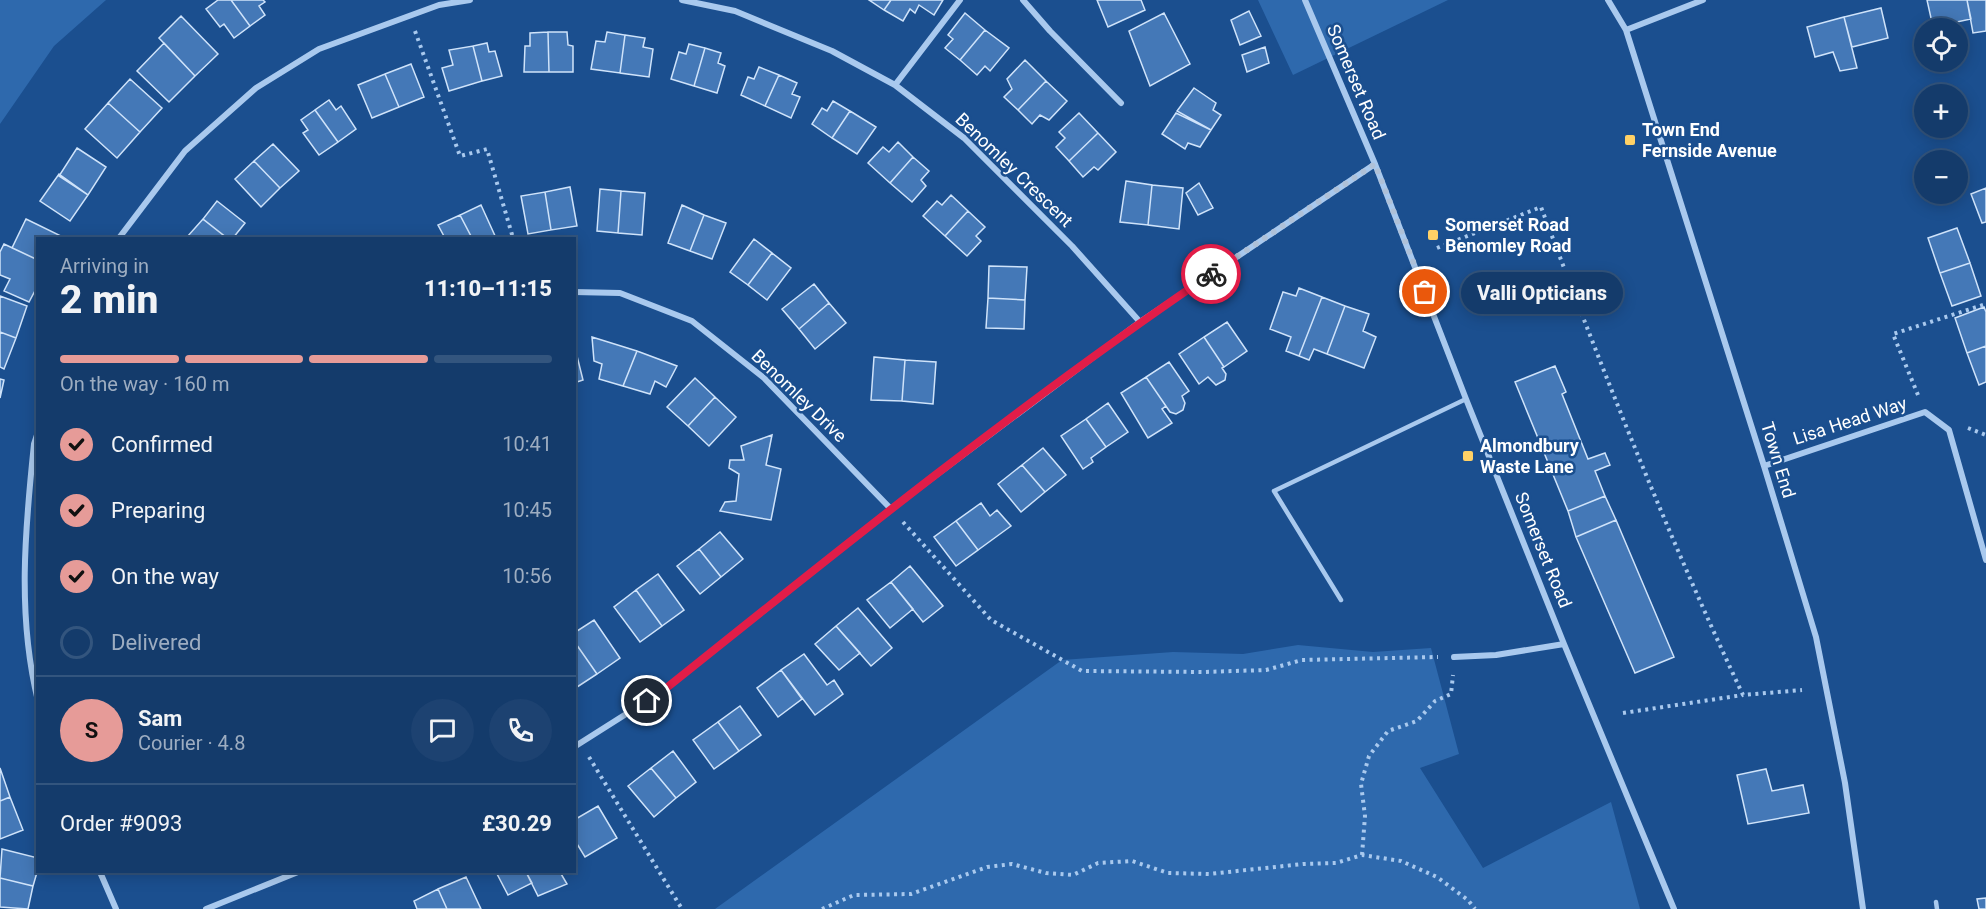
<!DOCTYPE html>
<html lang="en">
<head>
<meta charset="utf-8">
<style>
	body { margin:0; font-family:Roboto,sans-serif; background:#1d4271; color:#f1f3f6; height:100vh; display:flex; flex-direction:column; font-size:22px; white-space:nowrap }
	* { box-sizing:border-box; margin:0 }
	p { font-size:20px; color:#9dadc1 }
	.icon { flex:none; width:33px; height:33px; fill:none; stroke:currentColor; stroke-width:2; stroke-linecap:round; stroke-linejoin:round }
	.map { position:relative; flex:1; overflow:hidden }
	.side { position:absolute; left:36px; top:237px; width:540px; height:636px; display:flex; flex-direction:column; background:#143b6b; border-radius:0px; box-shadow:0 3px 15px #0003,0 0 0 2px #33557e }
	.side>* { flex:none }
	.tools { position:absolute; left:1914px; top:18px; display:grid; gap:12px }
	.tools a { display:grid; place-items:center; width:54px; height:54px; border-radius:50%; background:#143b6b; box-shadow:0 3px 15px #0003,0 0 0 2px #33557e; font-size:30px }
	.pin { position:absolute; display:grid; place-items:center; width:51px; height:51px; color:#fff; margin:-26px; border:3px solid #fff; border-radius:50%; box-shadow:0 2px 6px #0007 }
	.courier { position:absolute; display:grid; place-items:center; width:60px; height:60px; margin:-30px; border:4px solid #e11d48; border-radius:50%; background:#fff; color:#222; box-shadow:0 2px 8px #0007 }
	.bubble { position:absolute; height:42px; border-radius:21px; background:#143b6b; box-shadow:0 3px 15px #0003,0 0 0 2px #33557e; font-size:20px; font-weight:800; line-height:42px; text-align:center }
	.overview em { font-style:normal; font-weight:800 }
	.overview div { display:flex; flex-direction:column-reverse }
	.overview { display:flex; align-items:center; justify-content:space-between; height:102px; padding:0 24px }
	h1 { font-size:39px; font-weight:800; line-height:45px }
	.bar { display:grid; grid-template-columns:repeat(4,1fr); gap:9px 6px; align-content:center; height:72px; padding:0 24px }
	.bar i { height:8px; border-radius:4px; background:#33557e }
	.bar .current { background:#e69b98 }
	.bar p { grid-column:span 4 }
	.line { display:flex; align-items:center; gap:15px; padding:0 24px; border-top:2px solid #33557e }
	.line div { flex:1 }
	.round { display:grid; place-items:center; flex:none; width:63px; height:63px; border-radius:32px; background:#1d4271 }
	ol { padding:0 24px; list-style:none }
	li { display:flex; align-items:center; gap:18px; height:66px }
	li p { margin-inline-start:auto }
	li .icon { padding:6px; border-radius:50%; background:#e69b98; color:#111; stroke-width:4 }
	li:last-child { color:#9dadc1 }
	li i { width:33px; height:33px; border:3px solid #33557e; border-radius:50% }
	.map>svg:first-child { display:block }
	.green { fill:#2e69ad }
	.building { fill:#4478b7; stroke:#cfe3fa; stroke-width:1.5 }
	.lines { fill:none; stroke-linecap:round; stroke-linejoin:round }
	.path { stroke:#a9c9ee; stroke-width:4; stroke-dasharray:3 4.5; stroke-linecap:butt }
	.service { stroke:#a9c9ee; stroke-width:4.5 }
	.minor { stroke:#a9c9ee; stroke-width:6 }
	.done { stroke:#afc1d8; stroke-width:6; stroke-dasharray:0 10.8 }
	.route { stroke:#e11d48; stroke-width:8 }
	.poi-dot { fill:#ffd166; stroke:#1b4f8f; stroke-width:2 }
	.labels { text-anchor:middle; stroke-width:5; stroke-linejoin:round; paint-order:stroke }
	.street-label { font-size:18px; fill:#fff; stroke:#1b4f8f }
	.poi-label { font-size:18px; font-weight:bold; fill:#fff; stroke:#1b4f8f; text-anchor:start }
</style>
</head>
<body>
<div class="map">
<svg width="1986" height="909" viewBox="0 0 1986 909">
	<rect width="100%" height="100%" fill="#1b4f8f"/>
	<!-- green -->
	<path class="green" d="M0,0H106L54,46L0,124Z
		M1258,0H1448L1293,75Z
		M1298,645L1373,652L1431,648L1459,754L1420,768L1483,868L1611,802L1640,909H715L1062,660L1173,652L1243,654Z"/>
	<!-- building -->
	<path class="building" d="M218,0H231L250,26L234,38L224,24L220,27L206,9Z
		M231,0H263L265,2L259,6L265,15L250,26Z
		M869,0H891L884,10Z
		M891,0H943L934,15L919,5L915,13L910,9L903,21L884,10Z
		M1097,0H1141L1145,10L1108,27Z
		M1927,0H1967L1971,19L1933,27Z
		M1967,0H1986V31L1973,33Z
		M1881,8L1888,38L1852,47L1844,17Z
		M1249,11L1261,36L1240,45L1231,20Z
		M965,13L985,30L960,60L945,48L953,39L948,35Z
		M1164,13L1190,64L1150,86L1129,31Z
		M181,16L218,54L195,76L159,38Z
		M1844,17L1857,68L1840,71L1833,52L1815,57L1807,27Z
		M985,30L1009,48L990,71L985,66L977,75L960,60Z
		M548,32H567L568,45L573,46V72H549Z
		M548,32L549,72H524L525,46H530V33Z
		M607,32L625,35L620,73L591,69L596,41L605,42Z
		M625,35L645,38L643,47L653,49L649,77L620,73Z
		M164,43L195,76L169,102L137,71Z
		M487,43L489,52L495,51L502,76L482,81L473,46Z
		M689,44L705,48L694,86L671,79L679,52L686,54Z
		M473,46L482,81L449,91L442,68L453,65L449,50Z
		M1265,47L1269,63L1247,72L1242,55Z
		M705,48L721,53L718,63L725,66L717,93L694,86Z
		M1025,60L1046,81L1018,110L1004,97L1012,89L1007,79Z
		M411,64L424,97L399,107L385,74Z
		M759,67L779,75L765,106L741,95L748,77L754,79Z
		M385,74L399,107L372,118L358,85Z
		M779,75L797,83L792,94L800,97L791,118L765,106Z
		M130,79L162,108L140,132L108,103Z
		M1046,81L1067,101L1049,120L1040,115L1032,124L1018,110Z
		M1194,88L1216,103L1213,110L1221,115L1211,130L1177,111Z
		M329,100L336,110L341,106L356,129L338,142L315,110Z
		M833,101L850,111L832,138L812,124L822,108L827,111Z
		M108,103L140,132L117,158L85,129Z
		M315,110L338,142L319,155L303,133L308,130L301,120Z
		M850,111L876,127L857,154L832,138Z
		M1079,113L1098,133L1069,161L1056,147L1065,138L1059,132Z
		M1176,113L1211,130L1200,147L1188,143L1185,149L1162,134Z
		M1098,133L1116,152L1098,170L1094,167L1083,177L1069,161Z
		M898,142L913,157L890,183L868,163L883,147L889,152Z
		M273,144L299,171L280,188L254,161Z
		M77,148L106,167L88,195L59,176Z
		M913,157L929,171L921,180L926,186L912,202L890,183Z
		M254,161L280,188L261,207L235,179Z
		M59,174L88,195L70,221L40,201Z
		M1126,181L1152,185L1148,225L1120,222Z
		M1199,183L1213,208L1198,215L1186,193Z
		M1152,185L1183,188L1179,229L1148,225Z
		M570,187L577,226L551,230L545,192Z
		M1986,188V222L1982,223L1971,194Z
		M600,189L621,191L618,233L597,231Z
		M621,191L645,193L642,235L618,233Z
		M545,192L551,230L528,234L521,196Z
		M951,195L968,211L945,236L923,216L937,201L942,205Z
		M217,201L245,223L233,238H227L203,219Z
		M481,205L496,238H472L460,215Z
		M682,205L704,215L690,251L668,243Z
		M968,211L985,227L976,236L981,241L967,256L945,236Z
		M460,215L472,238H445L438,225Z
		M704,215L726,223L712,259L690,251Z
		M26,219L61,236L60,238H38V260L12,248Z
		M203,219L227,238L187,237Z
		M1957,228L1970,263L1940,273L1928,238Z
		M754,239L772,253L748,285L730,272Z
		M4,244L38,260V285L29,302L4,291L10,279L0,275V252Z
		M772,253L791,268L767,300L748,285Z
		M1970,263L1981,296L1952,306L1940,273Z
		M989,266L1027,267L1025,300L988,298Z
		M814,284L829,303L799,329L782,309Z
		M1299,288L1322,297L1299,356L1286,351L1291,337L1270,329L1283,292L1296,296Z
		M0,296L27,306L16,338L0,332Z
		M1322,297L1345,306L1327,354L1314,349L1309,360L1299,356Z
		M988,298L1025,300L1024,329L986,328Z
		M829,303L846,323L815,349L799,329Z
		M1345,306L1369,314L1363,331L1376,337L1364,368L1327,354Z
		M1984,307L1986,312V346L1967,353L1955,318Z
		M1227,322L1247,351L1224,367L1204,337Z
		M0,332L16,338L4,369L0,367Z
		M592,337L637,351L623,386L599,379L602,364L594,361Z
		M1204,337L1224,367L1222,368L1226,374L1225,380L1216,385L1208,377L1199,384L1179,354Z
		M574,344L583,380L574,383Z
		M1986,346V382L1979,385L1967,353Z
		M637,351L677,366L666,387L655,381L650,394L623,386Z
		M874,357L905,360L902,401L871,400Z
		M905,360L936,362L933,404L902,401Z
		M1169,362L1189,391L1182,396L1185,403L1183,410L1176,414L1170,412L1146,377Z
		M1555,366L1566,392L1562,394L1588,459L1605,453L1610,465L1595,471L1605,496L1568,511L1515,382Z
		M1146,377L1166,406L1162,409L1172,423L1148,438L1121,393Z
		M695,378L715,397L688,426L667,407Z
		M0,379L4,380L0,398Z
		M715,397L736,417L709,446L688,426Z
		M1108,403L1128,432L1106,447L1086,419Z
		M1086,419L1106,447L1091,458L1093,462L1083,469L1061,436Z
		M772,435L766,465L781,469L771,520L720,511L725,502L736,501L739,474L729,468L730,460H744L741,446Z
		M1043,448L1066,475L1045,492L1022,465Z
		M1022,465L1045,492L1021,512L998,484Z
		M1605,496L1616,520L1576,537L1568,511Z
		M981,503L990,516L997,510L1011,526L978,550L956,521Z
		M1616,520L1674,657L1635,673L1576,537Z
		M956,521L978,550L956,566L934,537Z
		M720,532L743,559L721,577L699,549Z
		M699,549L721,577L700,594L677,566Z
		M910,566L943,606L923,622L891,582Z
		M658,574L684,610L662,626L636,590Z
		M891,582L913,609L890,628L867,600Z
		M636,590L662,626L640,642L614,607Z
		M858,608L892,648L871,666L836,626Z
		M594,620L620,658L597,674L574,641V633Z
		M836,626L860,653L839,670L815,644Z
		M574,641L597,674L574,689Z
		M804,654L827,685L834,680L843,694L815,715L781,670Z
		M781,670L802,699L778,717L757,688Z
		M740,706L761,735L739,751L718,722Z
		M718,722L739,751L714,769L693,740Z
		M673,751L696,782L676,798L651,768Z
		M0,768L10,797L0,801Z
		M651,768L676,798L654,817L628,786Z
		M1766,769L1772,791L1803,785L1809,813L1748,824L1737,775Z
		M10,797L23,830L0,839V801Z
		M598,806L617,838L585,857L574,839V820Z
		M2,849L38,858V869L33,886L0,878Z
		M496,872H526L532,883L508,895Z
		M526,872H560L567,884L538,896Z
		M466,877L481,909H447L438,889Z
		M0,878L33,886L28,909L0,907Z
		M438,889L447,909H417L414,901Z
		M1986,898V909H1979L1977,899Z"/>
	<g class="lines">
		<!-- path -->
		<path class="path" d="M415,31L460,156L487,149L513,238
			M1437,248L1541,207C1603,372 1668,536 1743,695L1802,690
			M1918,395L1893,334L1986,304
			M1968,428L1986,435
			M903,522L991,620L1082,671L1203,672L1266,670L1302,660L1438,657
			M1623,713L1743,695
			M589,757L682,909
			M1362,855L1365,816L1361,784L1369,756L1388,731L1417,721L1435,701L1451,694L1453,675
			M822,909L854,895L911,894L987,867L1012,864L1046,873L1073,875L1098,863L1132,861L1168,873L1209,874L1303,864L1336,863L1362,855L1401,861L1437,877L1468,900L1475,909"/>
		<!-- service -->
		<path class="service" d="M1341,600L1274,491L1466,399
			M1936,902L1937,909"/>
		<!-- minor -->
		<path class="minor" d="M682,0L735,11L832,51L895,85L964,138L1072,246L1140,322
			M1023,0L1050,31L1121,103
			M1305,0L1375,164L1466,399L1564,644L1674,909
			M1608,0L1626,30L1764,466L1816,637L1845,783L1863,909
			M1626,30L1703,0
			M895,85L960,0
			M119,238L185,151L256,88L319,49L439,5L470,0
			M574,292L620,293L692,321L764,378L891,509
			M38,432L34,444C25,530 17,616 38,701
			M1764,466L1925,412L1949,430L1986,560
			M1454,657L1496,655L1564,644
			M574,747L664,690L891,509L1140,322L1375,164
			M100,872L116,909
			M206,909L298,872"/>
	</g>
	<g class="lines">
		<!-- done -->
		<path class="done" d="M1211,274L1375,164L1425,292"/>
		<!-- route -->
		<path class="route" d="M647,701L664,690C842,547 1021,403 1211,274"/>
	</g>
	<!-- markers -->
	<g class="poi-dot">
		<rect x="1624" y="134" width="12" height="12" rx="3"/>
		<rect x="1427" y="229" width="12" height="12" rx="3"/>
		<rect x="1462" y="450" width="12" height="12" rx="3"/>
	</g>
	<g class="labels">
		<!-- street labels -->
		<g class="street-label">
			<text transform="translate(1356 82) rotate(67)" y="6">Somerset Road</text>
			<text transform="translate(1014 170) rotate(44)" y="6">Benomley Crescent</text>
			<text transform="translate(799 396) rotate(44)" y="6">Benomley Drive</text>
			<text transform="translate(1850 421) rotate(-18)" y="6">Lisa Head Way</text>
			<text transform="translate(1778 460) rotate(73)" y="6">Town End</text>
			<text transform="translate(1543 550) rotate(68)" y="6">Somerset Road</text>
		</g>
		<!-- poi labels -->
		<g class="poi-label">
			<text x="1642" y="136">Town End<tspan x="1642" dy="21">Fernside Avenue</tspan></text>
			<text x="1445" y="231">Somerset Road<tspan x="1445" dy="21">Benomley Road</tspan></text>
			<text x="1480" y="452">Almondbury<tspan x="1480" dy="21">Waste Lane</tspan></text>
		</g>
	</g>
</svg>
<div class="tools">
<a><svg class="icon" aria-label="locate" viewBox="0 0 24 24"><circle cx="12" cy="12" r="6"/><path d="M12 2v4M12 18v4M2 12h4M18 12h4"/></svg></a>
<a>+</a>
<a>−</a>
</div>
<div class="pin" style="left:1425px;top:292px;background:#ea580c"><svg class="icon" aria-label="bag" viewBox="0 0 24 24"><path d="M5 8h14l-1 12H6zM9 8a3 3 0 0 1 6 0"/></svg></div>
<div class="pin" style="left:647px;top:701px;background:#1f2937"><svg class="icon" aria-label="home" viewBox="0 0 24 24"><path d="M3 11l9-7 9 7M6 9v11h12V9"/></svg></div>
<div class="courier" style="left:1211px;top:274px"><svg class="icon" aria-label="bike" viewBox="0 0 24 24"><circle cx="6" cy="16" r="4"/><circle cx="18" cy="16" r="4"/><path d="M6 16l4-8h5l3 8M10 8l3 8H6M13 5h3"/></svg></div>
<div class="bubble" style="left:1461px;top:272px;width:162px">Valli Opticians</div>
<section class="side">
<div class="overview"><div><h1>2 min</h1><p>Arriving in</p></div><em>11:10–11:15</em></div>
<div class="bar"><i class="current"></i><i class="current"></i><i class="current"></i><i></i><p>On the way · 160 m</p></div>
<ol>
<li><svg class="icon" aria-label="check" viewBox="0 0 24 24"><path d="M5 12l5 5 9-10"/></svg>Confirmed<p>10:41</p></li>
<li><svg class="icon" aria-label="check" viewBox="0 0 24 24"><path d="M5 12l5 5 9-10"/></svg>Preparing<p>10:45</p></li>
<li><svg class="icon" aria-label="check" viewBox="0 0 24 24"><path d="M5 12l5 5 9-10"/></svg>On the way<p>10:56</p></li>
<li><i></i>Delivered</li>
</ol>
<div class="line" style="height:108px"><b class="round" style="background:#e69b98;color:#111">S</b><div><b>Sam</b><p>Courier · 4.8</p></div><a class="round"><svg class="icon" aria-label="chat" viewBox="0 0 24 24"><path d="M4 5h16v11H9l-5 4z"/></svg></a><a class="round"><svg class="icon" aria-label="phone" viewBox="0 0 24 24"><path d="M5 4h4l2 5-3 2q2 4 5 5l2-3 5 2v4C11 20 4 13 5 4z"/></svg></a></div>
<div class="line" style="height:78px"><div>Order #9093</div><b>£30.29</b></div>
</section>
</div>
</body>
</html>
